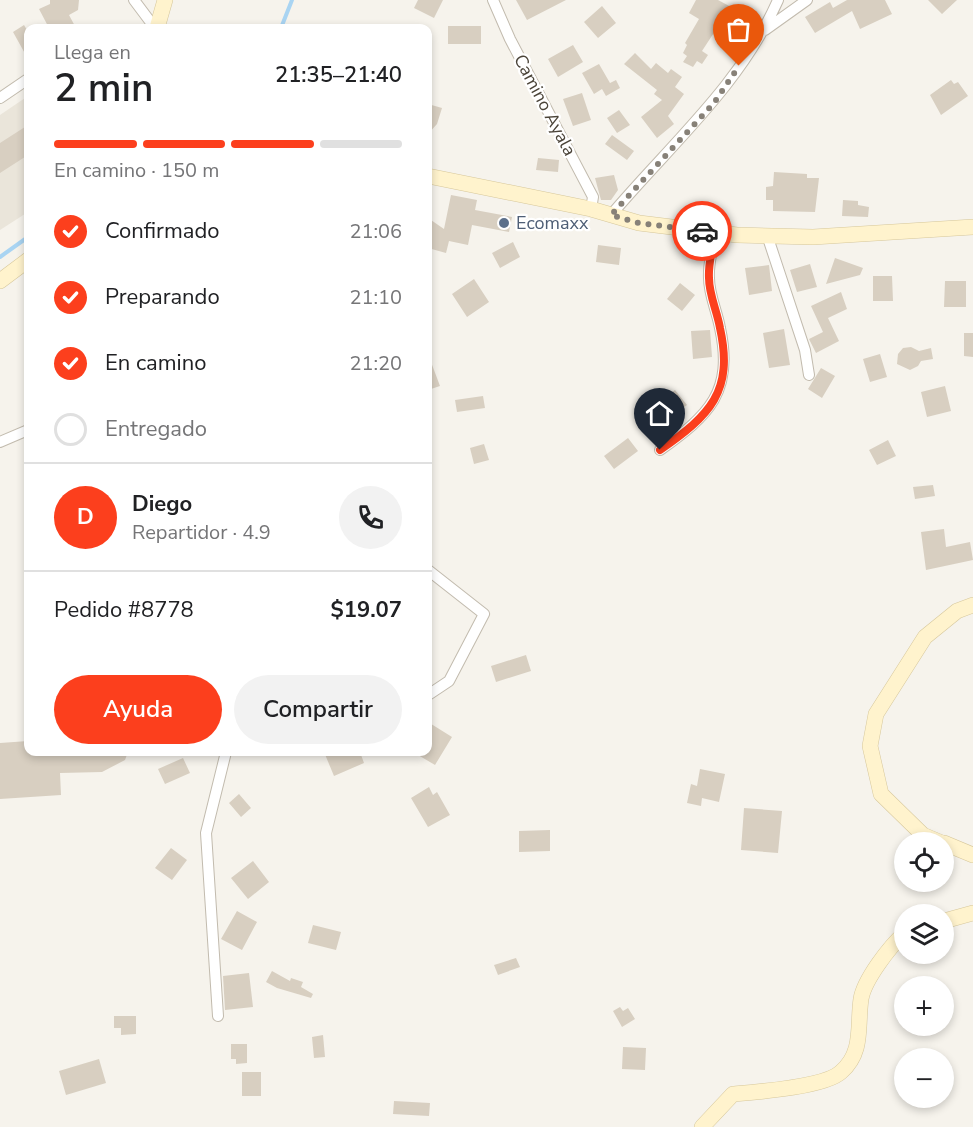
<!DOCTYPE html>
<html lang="es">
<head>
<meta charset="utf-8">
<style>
	body { margin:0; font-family:"Nunito Sans",sans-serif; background:#f2f2f2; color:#202124; height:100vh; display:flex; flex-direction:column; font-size:22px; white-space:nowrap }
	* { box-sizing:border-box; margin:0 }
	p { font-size:20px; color:#757577 }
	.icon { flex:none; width:33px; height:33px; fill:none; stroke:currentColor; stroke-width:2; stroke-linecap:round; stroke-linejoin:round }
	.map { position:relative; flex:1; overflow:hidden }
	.drawer { position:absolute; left:24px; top:24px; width:408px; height:732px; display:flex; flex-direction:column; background:#fff; border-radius:12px; box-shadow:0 3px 9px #0003 }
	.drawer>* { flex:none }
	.tools { position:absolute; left:894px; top:832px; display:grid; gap:12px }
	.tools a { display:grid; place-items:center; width:60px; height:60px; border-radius:50%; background:#fff; box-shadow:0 3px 9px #0003; font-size:30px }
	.pin { position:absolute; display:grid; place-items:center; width:51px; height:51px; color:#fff; margin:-62px -26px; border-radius:50% 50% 50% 0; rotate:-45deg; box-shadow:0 0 6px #0007 }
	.pin .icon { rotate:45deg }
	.courier { position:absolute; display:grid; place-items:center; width:60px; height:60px; margin:-30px; border:4px solid #fc3f1d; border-radius:50%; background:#fff; color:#222; box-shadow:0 2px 8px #0007 }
	.head em { font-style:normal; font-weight:600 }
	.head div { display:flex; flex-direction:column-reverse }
	.head { display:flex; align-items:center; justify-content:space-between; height:102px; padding:0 30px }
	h1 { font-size:39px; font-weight:600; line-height:45px }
	.bar { display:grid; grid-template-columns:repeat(4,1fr); gap:9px 6px; align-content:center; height:72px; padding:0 30px }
	.bar i { height:8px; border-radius:4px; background:#e0e0e0 }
	.bar .current { background:#fc3f1d }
	.bar p { grid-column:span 4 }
	.line { display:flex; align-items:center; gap:15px; padding:0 30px; border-top:2px solid #e0e0e0 }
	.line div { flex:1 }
	.round { display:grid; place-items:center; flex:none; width:63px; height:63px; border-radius:32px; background:#f2f2f2 }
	ol { padding:0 30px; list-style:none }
	li { display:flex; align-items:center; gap:18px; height:66px }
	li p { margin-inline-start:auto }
	li .icon { padding:6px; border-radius:50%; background:#fc3f1d; color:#fff; stroke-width:4 }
	li:last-child { color:#757577 }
	li i { width:33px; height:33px; border:3px solid #e0e0e0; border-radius:50% }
	.action { display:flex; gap:12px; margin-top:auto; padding:12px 30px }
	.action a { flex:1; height:69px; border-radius:36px; background:#fc3f1d; color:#fff; font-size:24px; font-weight:600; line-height:69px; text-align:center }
	.action a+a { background:#f2f2f2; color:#202124 }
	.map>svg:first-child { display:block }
	.residential { fill:#eae5da }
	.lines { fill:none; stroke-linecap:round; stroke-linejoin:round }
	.stream { stroke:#a9d4f2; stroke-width:4 }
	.building { fill:#d8cfc1 }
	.street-casing { stroke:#c2bbae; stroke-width:12 }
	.secondary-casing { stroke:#d6c79b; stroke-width:16 }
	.street { stroke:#fff; stroke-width:10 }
	.secondary { stroke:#fff3cd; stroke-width:15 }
	.done { stroke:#878178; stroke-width:6; stroke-dasharray:0 10.8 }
	.route { stroke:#fc3f1d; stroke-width:8 }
	.service-dot { fill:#5c6f8a; stroke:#fff; stroke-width:2 }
	.labels { text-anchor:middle; stroke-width:4.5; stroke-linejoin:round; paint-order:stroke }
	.street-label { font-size:18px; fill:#4b4439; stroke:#fff }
	.service-label { font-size:18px; fill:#4e5e75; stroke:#fff; text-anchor:start }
</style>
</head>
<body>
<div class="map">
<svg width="973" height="1127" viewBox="0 0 973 1127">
	<rect width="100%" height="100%" fill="#f6f3ec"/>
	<!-- residential -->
	<path class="residential" d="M28,96V212L0,230V115Z"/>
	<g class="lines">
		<!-- stream -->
		<path class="stream" d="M281,28L292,0
			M0,257L28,237"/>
	</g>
	<!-- building -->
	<path class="building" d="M50,0H79L78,10L69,15L76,28H49L39,9L50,4Z
		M418,0H443L434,18L414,8Z
		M516,0H566L527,20Z
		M696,0H718L733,8L721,30L717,28L702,51L708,55L702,64L697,61L693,67L683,62L687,56L683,53L687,45L685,43L699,19L689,13Z
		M847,0H885L892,14L860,29L852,11L815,33L805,17L830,2L833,8Z
		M928,0H957L942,14Z
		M602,6L616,23L598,38L584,22Z
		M24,25L28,32V59L13,32Z
		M448,26H481V44H448Z
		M573,45L583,62L558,77L548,59Z
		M635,53L651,69L656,63L668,73L671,69L682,77L675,87L684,94L668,116L674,124L657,138L641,117L662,100L654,94L657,90L624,64Z
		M599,64L610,83L616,80L620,88L606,96L602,89L594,94L582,73Z
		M951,80L954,84L958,82L968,96L941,115L930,95Z
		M582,93L591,120L573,126L563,99Z
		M428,104L442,108L437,124L428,134Z
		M619,110L630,125L617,133L607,118Z
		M28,125V155L0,173V143Z
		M612,135L634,151L627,160L605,144Z
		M538,158L559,160L558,172L536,170Z
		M774,172L807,174V178H819L815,212L773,211V200H766V187L773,186Z
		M614,175L618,190L611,200H601L595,178Z
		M451,195L477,200L475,210L512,217L509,232L472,225L468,245L449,241L446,253L428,248V218L444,229Z
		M843,200L858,201V205L869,207L868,217L842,216Z
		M513,242L520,257L500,268L492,253Z
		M598,245L621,248L619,265L596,262Z
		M835,258L863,268L860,275L826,284Z
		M810,264L817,287L797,292L790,270Z
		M769,265L772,291L749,295L745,268Z
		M873,276H892L893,301H873Z
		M474,279L489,302L467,317L452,294Z
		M945,281H966V307H944Z
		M680,283L695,295L682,311L667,299Z
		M841,292L847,309L828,318L839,341L816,353L809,339L823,332L811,306Z
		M784,329L790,365L769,368L763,333Z
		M710,330L712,357L693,359L691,331Z
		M964,333H973V357L964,356Z
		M911,347L919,351L931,348L933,359L921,361L918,366L910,370L897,364L898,354L903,348Z
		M428,354L440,386L428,390Z
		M880,354L887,377L870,382L863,359Z
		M821,368L835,376L822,398L808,389Z
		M945,386L951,411L927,417L921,392Z
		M675,390L687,405L665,421L654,405Z
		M483,396L485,408L457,412L455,400Z
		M628,438L638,451L614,469L604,456Z
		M888,440L896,456L877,465L869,450Z
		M484,444L489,460L474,464L470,448Z
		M933,485L935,496L915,499L913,487Z
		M944,529L946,547L970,542L973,560L926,570L921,532Z
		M526,655L531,671L496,682L491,666Z
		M428,722L452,737L435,765L413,752H428Z
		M28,741V752H59V755L128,752L125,760L102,772L60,773L61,795L0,799V743Z
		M324,752H360L364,763L334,776Z
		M183,758L190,773L165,784L158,769Z
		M700,769L725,774L719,802L702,798L701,806L687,803L691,784L697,786Z
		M429,787L433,795L437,792L450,815L428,827L411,798Z
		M239,794L251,808L241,817L229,803Z
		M744,808L782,811L778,853L741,850Z
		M550,830V851L519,852V831Z
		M171,848L187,860L172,880L155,868Z
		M253,861L269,882L248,899L231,878Z
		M237,911L257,922L242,950L221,939Z
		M313,925L341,932L336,950L308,943Z
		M516,958L520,967L498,975L494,965Z
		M272,971L290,981L291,978L303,982L301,987L313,994L311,998L277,988L266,982Z
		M249,973L253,1007L225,1010L223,976Z
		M620,1007L623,1011L628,1008L635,1019L622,1027L613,1011Z
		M114,1016H136V1034L121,1035V1028H114Z
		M323,1035L325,1057L314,1058L312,1037Z
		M231,1044H247V1063L236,1064V1059H231Z
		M623,1047L646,1048L645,1070L622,1069Z
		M99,1059L106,1083L66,1095L59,1071Z
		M242,1072H261V1096H242Z
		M394,1101L430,1103L429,1116L393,1114Z"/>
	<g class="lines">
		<!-- street casing -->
		<g class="street-casing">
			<path id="street" d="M134,0L155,28
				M493,0L510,39L593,197L591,209
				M765,30L807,0
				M0,98L28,79
				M611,215C670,145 741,85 778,0
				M767,235L805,350L809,375
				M0,442L28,430
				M660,450C709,415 734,392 720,328C717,311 709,295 709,278C708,263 713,247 715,232
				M428,570L484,614L449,681L428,695
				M218,1016L206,833L226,752"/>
		</g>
		<!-- secondary casing -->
		<g class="secondary-casing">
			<path id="secondary" d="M157,28L165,0
				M428,176L591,209L639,223L737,235L813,237L973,227
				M0,281L28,260
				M942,843L923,835L881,794L870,746L876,714L925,637L957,611L973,605
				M944,843L973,855
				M944,921L973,913
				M702,1127L733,1094C757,1092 825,1087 841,1072C864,1052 857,1026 861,999C864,980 890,946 904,934"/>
		</g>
		<!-- street -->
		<use href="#street" class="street"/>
		<!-- secondary -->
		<use href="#secondary" class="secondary"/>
	</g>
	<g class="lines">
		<!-- done -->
		<path class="done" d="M702,231L639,223L611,215L714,103L739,66"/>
		<!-- route -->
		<path class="route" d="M660,450C710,415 734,392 720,328C717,311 709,295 709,278C708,263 713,247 715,232L702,231"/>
	</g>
	<!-- markers -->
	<circle class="service-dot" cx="504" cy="223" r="6"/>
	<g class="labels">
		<!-- street labels -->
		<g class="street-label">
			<text transform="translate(545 105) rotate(62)" y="6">Camino Ayala</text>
		</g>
		<!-- service labels -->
		<g class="service-label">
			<text x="516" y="229">Ecomaxx</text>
		</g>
	</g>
</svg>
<div class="tools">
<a><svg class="icon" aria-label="locate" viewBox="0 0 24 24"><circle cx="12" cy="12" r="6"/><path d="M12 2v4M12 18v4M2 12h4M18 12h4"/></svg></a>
<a><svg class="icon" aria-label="layers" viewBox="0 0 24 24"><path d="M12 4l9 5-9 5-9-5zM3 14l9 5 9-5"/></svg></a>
<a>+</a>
<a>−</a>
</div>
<div class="pin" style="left:739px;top:66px;background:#ea580c"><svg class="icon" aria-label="bag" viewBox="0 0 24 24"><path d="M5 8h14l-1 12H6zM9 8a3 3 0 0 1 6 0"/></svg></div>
<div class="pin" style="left:660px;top:450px;background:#1f2937"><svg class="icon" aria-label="home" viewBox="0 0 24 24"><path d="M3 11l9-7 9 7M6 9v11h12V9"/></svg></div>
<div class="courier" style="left:702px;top:231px"><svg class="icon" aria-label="car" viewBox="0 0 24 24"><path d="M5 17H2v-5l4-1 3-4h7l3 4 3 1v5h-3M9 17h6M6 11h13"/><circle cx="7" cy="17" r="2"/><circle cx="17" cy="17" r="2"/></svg></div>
<section class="drawer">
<div class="head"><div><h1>2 min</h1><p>Llega en</p></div><em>21:35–21:40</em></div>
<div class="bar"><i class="current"></i><i class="current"></i><i class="current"></i><i></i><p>En camino · 150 m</p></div>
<ol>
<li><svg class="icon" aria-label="check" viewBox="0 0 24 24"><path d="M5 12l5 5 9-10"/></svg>Confirmado<p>21:06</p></li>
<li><svg class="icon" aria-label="check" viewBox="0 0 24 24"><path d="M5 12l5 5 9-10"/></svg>Preparando<p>21:10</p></li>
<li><svg class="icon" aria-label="check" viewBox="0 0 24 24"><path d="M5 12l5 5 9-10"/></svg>En camino<p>21:20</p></li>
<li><i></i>Entregado</li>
</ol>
<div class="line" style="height:108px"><b class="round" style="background:#fc3f1d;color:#fff">D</b><div><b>Diego</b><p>Repartidor · 4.9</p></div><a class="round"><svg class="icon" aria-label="phone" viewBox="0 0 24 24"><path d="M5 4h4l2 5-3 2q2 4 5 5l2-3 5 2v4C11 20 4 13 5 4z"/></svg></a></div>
<div class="line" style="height:78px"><div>Pedido #8778</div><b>$19.07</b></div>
<div class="action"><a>Ayuda</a><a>Compartir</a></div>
</section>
</div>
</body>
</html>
